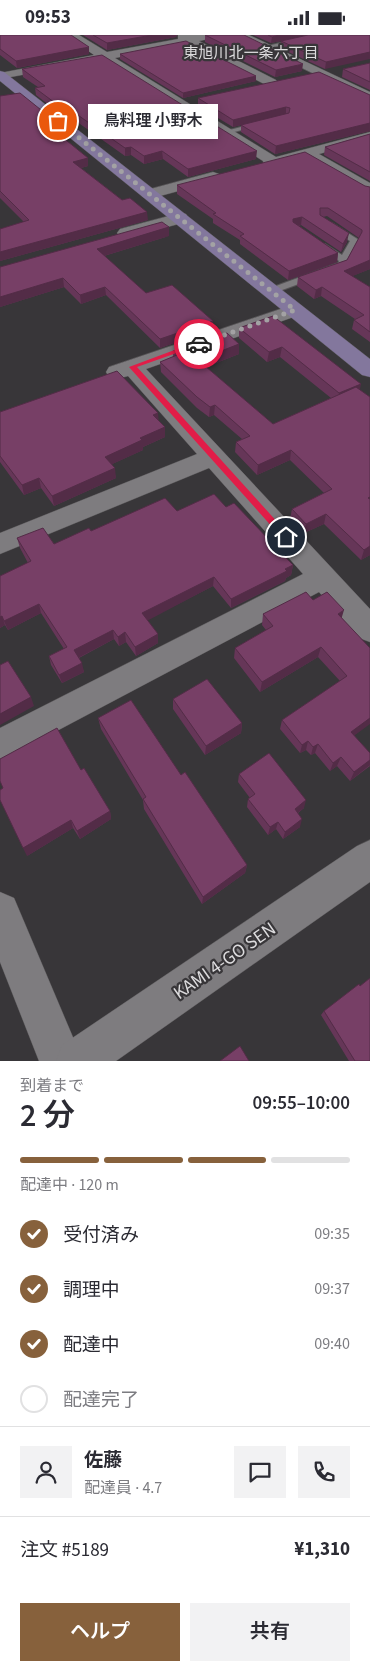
<!DOCTYPE html>
<html lang="ja">
<head>
<meta charset="utf-8">
<style>
	body { margin:0; font-family:"Source Sans 3","Noto Sans JP",sans-serif; background:#f2f2f3; color:#2b2b33; height:100vh; display:flex; flex-direction:column; font-size:19px; white-space:nowrap }
	* { box-sizing:border-box; margin:0 }
	p { font-size:16px; color:#7c7c81 }
	.icon { flex:none; width:28px; height:28px; fill:none; stroke:currentColor; stroke-width:2; stroke-linecap:round; stroke-linejoin:round }
	.map { position:relative; height:1026px; overflow:hidden }
	.side { display:flex; flex-direction:column; background:#fff; flex:1 }
	.side>* { flex:none }
	.pin { position:absolute; display:grid; place-items:center; width:42px; height:42px; color:#fff; margin:-21px; border:2px solid #fff; border-radius:50%; box-shadow:0 1px 5px #0007 }
	.courier { position:absolute; display:grid; place-items:center; width:50px; height:50px; margin:-25px; border:4px solid #e11d48; border-radius:50%; background:#fff; color:#222; box-shadow:0 1px 6px #0007 }
	.bubble { position:absolute; height:35px; border-radius:0px; background:#fff; box-shadow:0 2px 12px #0003; font-size:16px; font-weight:600; line-height:35px; text-align:center }
	.summary em { font-style:normal; font-weight:600 }
	.summary div { display:flex; flex-direction:column-reverse }
	.summary { display:flex; align-items:center; justify-content:space-between; height:85px; padding:0 20px }
	h1 { font-size:32px; font-weight:600; line-height:38px }
	.bar { display:grid; grid-template-columns:repeat(4,1fr); gap:8px 5px; align-content:center; height:60px; padding:0 20px }
	.bar i { height:6px; border-radius:4px; background:#e1e1e2 }
	.bar .active { background:#87613c }
	.bar p { grid-column:span 4 }
	.line { display:flex; align-items:center; gap:12px; padding:0 20px; border-top:1px solid #e1e1e2 }
	.line div { flex:1 }
	.round { display:grid; place-items:center; flex:none; width:52px; height:52px; border-radius:0px; background:#f2f2f3 }
	ol { padding:0 20px; list-style:none }
	li { display:flex; align-items:center; gap:15px; height:55px }
	li p { margin-inline-start:auto }
	li .icon { padding:5px; border-radius:50%; background:#87613c; color:#fff; stroke-width:4 }
	li:last-child { color:#7c7c81 }
	li i { width:28px; height:28px; border:2px solid #e1e1e2; border-radius:50% }
	.cta { display:flex; gap:10px; margin-top:auto; padding:10px 20px }
	.cta a { flex:1; height:58px; border-radius:0px; background:#87613c; color:#fff; font-size:20px; font-weight:600; line-height:58px; text-align:center }
	.cta a+a { background:#f2f2f3; color:#2b2b33 }
	.status { display:flex; justify-content:space-between; align-items:center; height:35px; padding:0 25px; background:#fff; direction:ltr }
	.status svg { height:14px; fill:currentColor }
	.map>svg:first-child { display:block }
	.lines { fill:none; stroke-linecap:round; stroke-linejoin:round }
	.lane-casing { stroke:#555355; stroke-width:2 }
	.street-casing { stroke:#555355; stroke-width:1 }
	.secondary-casing { stroke:#555355; stroke-width:1 }
	.primary-casing { stroke:#555355; stroke-width:1 }
	.lane { fill:#7e7c7f; fill-rule:evenodd }
	.street { fill:#7e7c7f; fill-rule:evenodd }
	.secondary { fill:#7e7c7f; fill-rule:evenodd }
	.primary { fill:#83779d; fill-rule:evenodd }
	.wall { fill:#663658 }
	.shaded-wall { fill:#532c47 }
	.building { fill:#773f66; stroke:#532c47 }
	.route { fill:#e11d48 }
	.done { stroke:#a3a2a4; stroke-width:5; stroke-dasharray:0 9 }
	.labels { text-anchor:middle; stroke-width:4.5; stroke-linejoin:round; paint-order:stroke }
	.far-neighbourhood-label { font-size:15px; fill:#dddcde; stroke:#383639 }
	.near-street-label { font-size:19px; fill:#dddcde; stroke:#383639 }
</style>
</head>
<body>
<div class="status"><b>09:53</b><svg viewBox="0 0 49 12"><path d="M0 12V9h3v3zM5 12V6h3v6zM10 12V3h3v9zM15 12V0h3v12zM26 1h20v11H26zM47 4h2v5h-2z"/></svg></div>
<div class="map">
<svg width="370" height="1026" viewBox="0 0 370 1026">
	<rect width="100%" height="100%" fill="#383639"/>
	<g class="lines">
		<!-- lane casing -->
		<g class="lane-casing">
			<path id="lane" d="M297,4L299,7L266,14L263,12Z
				M260,87L262,88V90L226,99L222,97Z
				M332,188L359,205L345,232L274,258H268V254L338,228L339,226L318,211L319,209H325L342,220L350,206L329,193V189Z"/>
		</g>
		<!-- street casing -->
		<g class="street-casing">
			<path id="street" d="M65,0H79L107,17L178,4V0H220L218,2L199,6L276,45L278,48L276,51H268L186,9L115,23L276,122L370,97V105L319,119L370,148V160L364,158L305,123L269,133L264,131L263,126L103,25L0,44V38L94,20Z
				M234,0H249L370,57V66Z
				M213,137L219,139L221,142L219,145L149,164L143,162L141,159L143,156Z
				M180,178L186,179L188,183L186,187L126,203L120,202L117,198L120,194Z
				M295,269L302,271L305,275L302,279L146,334L370,574V607L359,603L319,557L0,726V693L303,539L209,433L0,519V498L197,419L128,341L117,344L109,342L106,337L109,332Z
				M0,857L14,863L83,1026H39L0,927Z"/>
		</g>
		<!-- secondary casing -->
		<g class="secondary-casing">
			<path id="secondary" d="M370,805V847L116,1026H56L62,1010L357,811Z"/>
		</g>
		<!-- primary casing -->
		<g class="primary-casing">
			<path id="primary" d="M0,36L4,37L370,324V342L362,340L0,46Z"/>
		</g>
		<!-- lane -->
		<use href="#lane" class="lane"/>
		<!-- street -->
		<use href="#street" class="street"/>
		<!-- secondary -->
		<use href="#secondary" class="secondary"/>
		<!-- primary -->
		<use href="#primary" class="primary"/>
	</g>
	<!-- wall -->
	<path class="wall" d="M0,0L89,19L17,33L0,20Z
		M83,0H177L176,2L107,15Z
		M205,0L302,36L275,42L205,7Z
		M253,0H370L325,34L280,13L281,6L271,8Z
		M120,19L256,46L183,63L120,24Z
		M370,28V55L342,42L343,34Z
		M22,34L256,124L188,142L163,124L144,129L131,120L125,121L73,84L71,87L36,60L35,53L38,52L23,42Z
		M370,60V96L275,119L241,97V90L233,92L198,71V63Z
		M0,61L61,91L62,98L60,100L88,123V131L81,133L148,185L0,226V194L24,187L0,163Z
		M370,99V146L324,120L325,112Z
		M177,150L365,151L370,234L352,241L370,252V307L352,294L354,285L355,284L321,261L314,264L297,251L298,242L347,225L359,203L327,181L323,182L347,207L341,217L301,190L299,191L338,218L337,227L288,245L240,209V205L213,188V184L177,159Z
		M169,201L104,221L146,258L213,286L212,295L160,313L106,260L81,269L64,252L0,272V232Z
		M273,281L360,355L370,520L361,525L324,489L304,498L290,484L292,474L324,458L290,425L257,440L235,417L236,407L242,404L214,380L209,382L197,373L161,337L160,327L173,322V316L239,319L206,332L273,389L331,363L280,322L267,327L239,303V293Z
		M0,377L158,386L165,402L143,412V415L112,429L116,443L54,471L41,453L24,460L0,427Z
		M226,472L293,530L291,540L286,543L285,546L231,573L213,551L147,585L158,599V608L136,621L126,607L119,611L114,604L79,623L84,637L62,648L51,630L49,621L64,614L41,578L8,595L5,590L0,593V541L28,528L20,513L17,503L54,509L91,496L177,476Z
		M313,565L342,583L354,701L370,731L350,746L337,731L330,736L315,718L311,720L306,715L300,718L280,694L282,685L340,646L318,622L260,657L234,623L235,613L266,595L262,590L263,579Z
		M173,664L242,688L241,698L205,720L173,674Z
		M98,683L181,740L247,830L245,838L202,869L144,774L143,765L101,694Z
		M81,735L110,776L111,784L80,804L73,793L27,821Z
		M239,739L304,773L298,778L300,792L283,804L276,794L268,800L247,772L248,764L250,763L238,747Z
		M360,951L370,1026H349L321,980L324,976Z"/>
	<!-- shaded-wall -->
	<path class="shaded-wall" d="M152,0H177L176,2L107,15V8Z
		M279,0H309L271,8L272,2Z
		M89,12V19L17,33L16,26Z
		M370,17V24L325,34L326,27Z
		M303,29L302,36L275,42L276,35Z
		M256,41V46L183,63V58Z
		M286,72V79L233,92V85Z
		M72,76L73,84L71,87L70,79Z
		M370,88V96L275,119L276,111Z
		M61,91L62,98L57,104L56,97Z
		M131,112V120L125,121V113Z
		M162,116L163,124L144,129V121Z
		M257,116L256,124L188,142V134Z
		M88,123V131L74,135L73,127Z
		M147,177L148,185L0,226V217Z
		M302,182L301,190L292,192L293,184Z
		M169,192V201L97,223V214Z
		M349,198L347,207L341,217L343,209Z
		M338,218L337,227L288,245L289,236Z
		M370,225V234L343,245L344,236Z
		M63,243L64,252L0,272V262Z
		M105,252L106,260L81,269L80,260Z
		M322,252L321,261L314,264L316,255Z
		M213,286L212,295L160,313V304Z
		M239,309V319L198,335V325Z
		M282,312L280,322L267,327L269,317Z
		M361,349L359,359L337,368L339,358Z
		M215,370L214,380L209,382L210,372Z
		M158,378L159,388L153,380Z
		M165,392V402L143,412V415L106,432L105,422L140,403Z
		M291,415L290,425L257,440L258,430Z
		M115,433L116,443L54,471L52,461Z
		M39,443L41,453L24,460L22,450Z
		M326,479L324,489L304,498L306,489Z
		M370,511V520L361,525L364,515Z
		M293,530L291,540L286,543L285,546L231,573V564Z
		M214,542L213,551L143,588L142,578Z
		M39,569L41,578L8,595L4,586Z
		M344,575L341,585L338,579Z
		M2,581L5,590L0,593V582Z
		M113,595L114,604L76,624L74,615Z
		M125,597L126,607L119,611L118,602Z
		M158,599V608L136,621L135,612Z
		M321,612L318,622L260,657L262,647Z
		M82,628L84,637L62,648L59,640Z
		M31,662L34,671L0,690V679Z
		M370,683V689L347,706L351,697Z
		M242,688L241,698L205,720L206,711Z
		M308,706L306,715L300,718L302,710Z
		M318,709L315,718L311,720L313,712Z
		M341,722L337,731L330,736L333,728Z
		M370,725V730L350,746L354,737Z
		M306,765L304,773L292,782L295,774Z
		M110,776L111,784L80,804L77,796Z
		M302,784L300,792L283,804L285,797Z
		M71,785L73,793L27,821L23,813Z
		M278,787L276,794L268,800L270,792Z
		M247,830L245,838L202,869L203,862Z"/>
	<!-- building -->
	<path class="building" d="M0,0H71L89,12L16,26L0,14Z
		M93,0H152L107,8Z
		M205,0H244L303,29L276,35Z
		M268,0H279L272,2Z
		M308,0H370V17L326,27L281,6Z
		M186,6L256,41L183,58L120,19Z
		M102,20L257,116L188,134L162,116L144,121L131,112L125,113L72,76L70,79L35,53L45,51L22,34Z
		M370,28V47L343,34Z
		M319,37L370,60V88L276,111L241,90L289,78L290,73L286,72L233,85L198,63Z
		M20,58L61,91L56,97L88,123L73,127L122,165L130,163L147,177L0,217V194L29,185L0,156V61Z
		M370,99V137L325,112Z
		M305,117L365,151L370,152V225L344,236L370,252V297L354,285L364,280L322,252L316,255L298,242L347,225L362,197V195L328,173H320V180L349,198L343,209L302,182L293,184V187L338,218L289,236L240,201L244,199L213,179L216,178L177,150Z
		M162,187L169,192L97,214L146,258L172,250L213,286L160,304L105,252L80,260L63,243L0,262V232Z
		M273,281L361,349L339,358L282,312L269,317L239,293Z
		M227,298L239,309L198,325L273,389L356,352L370,362V462L368,463L370,464V511L364,515L326,479L306,489L292,474L332,454L291,415L258,430L236,407L250,401L215,370L210,372L197,362L160,327L177,320L173,316Z
		M117,336L158,378L153,380L165,392L140,403L142,405L105,422L115,433L52,461L39,443L22,450L0,421V377Z
		M214,459L226,472L234,468L293,530L285,534L287,536L231,564L214,542L142,578L158,599L135,612L125,597L118,602L113,595L74,615L82,628L59,640L49,621L67,612L39,569L4,586L2,581L0,582V541L31,526L17,503L43,493L54,509L89,493L91,496L165,463L177,476Z
		M306,557L313,565L327,557L344,575L338,579L370,613V683L351,697L370,718V725L354,737L341,722L333,728L318,709L313,712L308,706L302,710L282,685L347,641L321,612L262,647L235,613L273,591L263,579Z
		M8,626L31,662L0,679V630Z
		M207,644L242,688L206,711L173,664Z
		M131,665L181,740L185,737L247,830L203,862L143,764L146,762L98,683Z
		M57,693L81,735L84,733L110,776L77,796L71,785L23,813L0,765V755L3,753L0,746V724Z
		M269,718L306,765L295,774L302,784L285,797L278,787L270,792L248,764L255,759L239,739Z
		M370,943V1026H355L324,976L359,949L360,951Z
		M240,1011L249,1026H220Z"/>
	<!-- route -->
	<path class="route" d="M196,307L202,309L137,332L289,500V504H283L129,332Z"/>
	<g class="lines">
		<!-- done -->
		<path class="done" d="M58,86L295,275L199,309"/>
	</g>
	<g class="labels">
		<!-- far-neighbourhood labels -->
		<g class="far-neighbourhood-label">
			<text x="251" y="23">東旭川北一条六丁目</text>
		</g>
		<!-- near-street labels -->
		<g class="near-street-label">
			<text transform="translate(224 925) rotate(-35)" y="7">KAMI 4-GO SEN</text>
		</g>
	</g>
</svg>
<div class="pin" style="left:58px;top:86px;background:#ea580c"><svg class="icon" aria-label="bag" viewBox="0 0 24 24"><path d="M5 8h14l-1 12H6zM9 8a3 3 0 0 1 6 0"/></svg></div>
<div class="pin" style="left:286px;top:502px;background:#1f2937"><svg class="icon" aria-label="home" viewBox="0 0 24 24"><path d="M3 11l9-7 9 7M6 9v11h12V9"/></svg></div>
<div class="courier" style="left:199px;top:309px"><svg class="icon" aria-label="car" viewBox="0 0 24 24"><path d="M5 17H2v-5l4-1 3-4h7l3 4 3 1v5h-3M9 17h6M6 11h13"/><circle cx="7" cy="17" r="2"/><circle cx="17" cy="17" r="2"/></svg></div>
<div class="bubble" style="left:88px;top:69px;width:130px">鳥料理 小野木</div>
</div>
<section class="side">
<div class="summary"><div><h1>2 分</h1><p>到着まで</p></div><em>09:55–10:00</em></div>
<div class="bar"><i class="active"></i><i class="active"></i><i class="active"></i><i></i><p>配達中 · 120 m</p></div>
<ol>
<li><svg class="icon" aria-label="check" viewBox="0 0 24 24"><path d="M5 12l5 5 9-10"/></svg>受付済み<p>09:35</p></li>
<li><svg class="icon" aria-label="check" viewBox="0 0 24 24"><path d="M5 12l5 5 9-10"/></svg>調理中<p>09:37</p></li>
<li><svg class="icon" aria-label="check" viewBox="0 0 24 24"><path d="M5 12l5 5 9-10"/></svg>配達中<p>09:40</p></li>
<li><i></i>配達完了</li>
</ol>
<div class="line" style="height:90px"><a class="round"><svg class="icon" aria-label="person" viewBox="0 0 24 24"><circle cx="12" cy="8" r="4"/><path d="M4 21q1-7 8-7t8 7"/></svg></a><div><b>佐藤</b><p>配達員 · 4.7</p></div><a class="round"><svg class="icon" aria-label="chat" viewBox="0 0 24 24"><path d="M4 5h16v11H9l-5 4z"/></svg></a><a class="round"><svg class="icon" aria-label="phone" viewBox="0 0 24 24"><path d="M5 4h4l2 5-3 2q2 4 5 5l2-3 5 2v4C11 20 4 13 5 4z"/></svg></a></div>
<div class="line" style="height:65px"><div>注文 #5189</div><b>¥1,310</b></div>
<div class="cta"><a>ヘルプ</a><a>共有</a></div>
</section>
</body>
</html>
